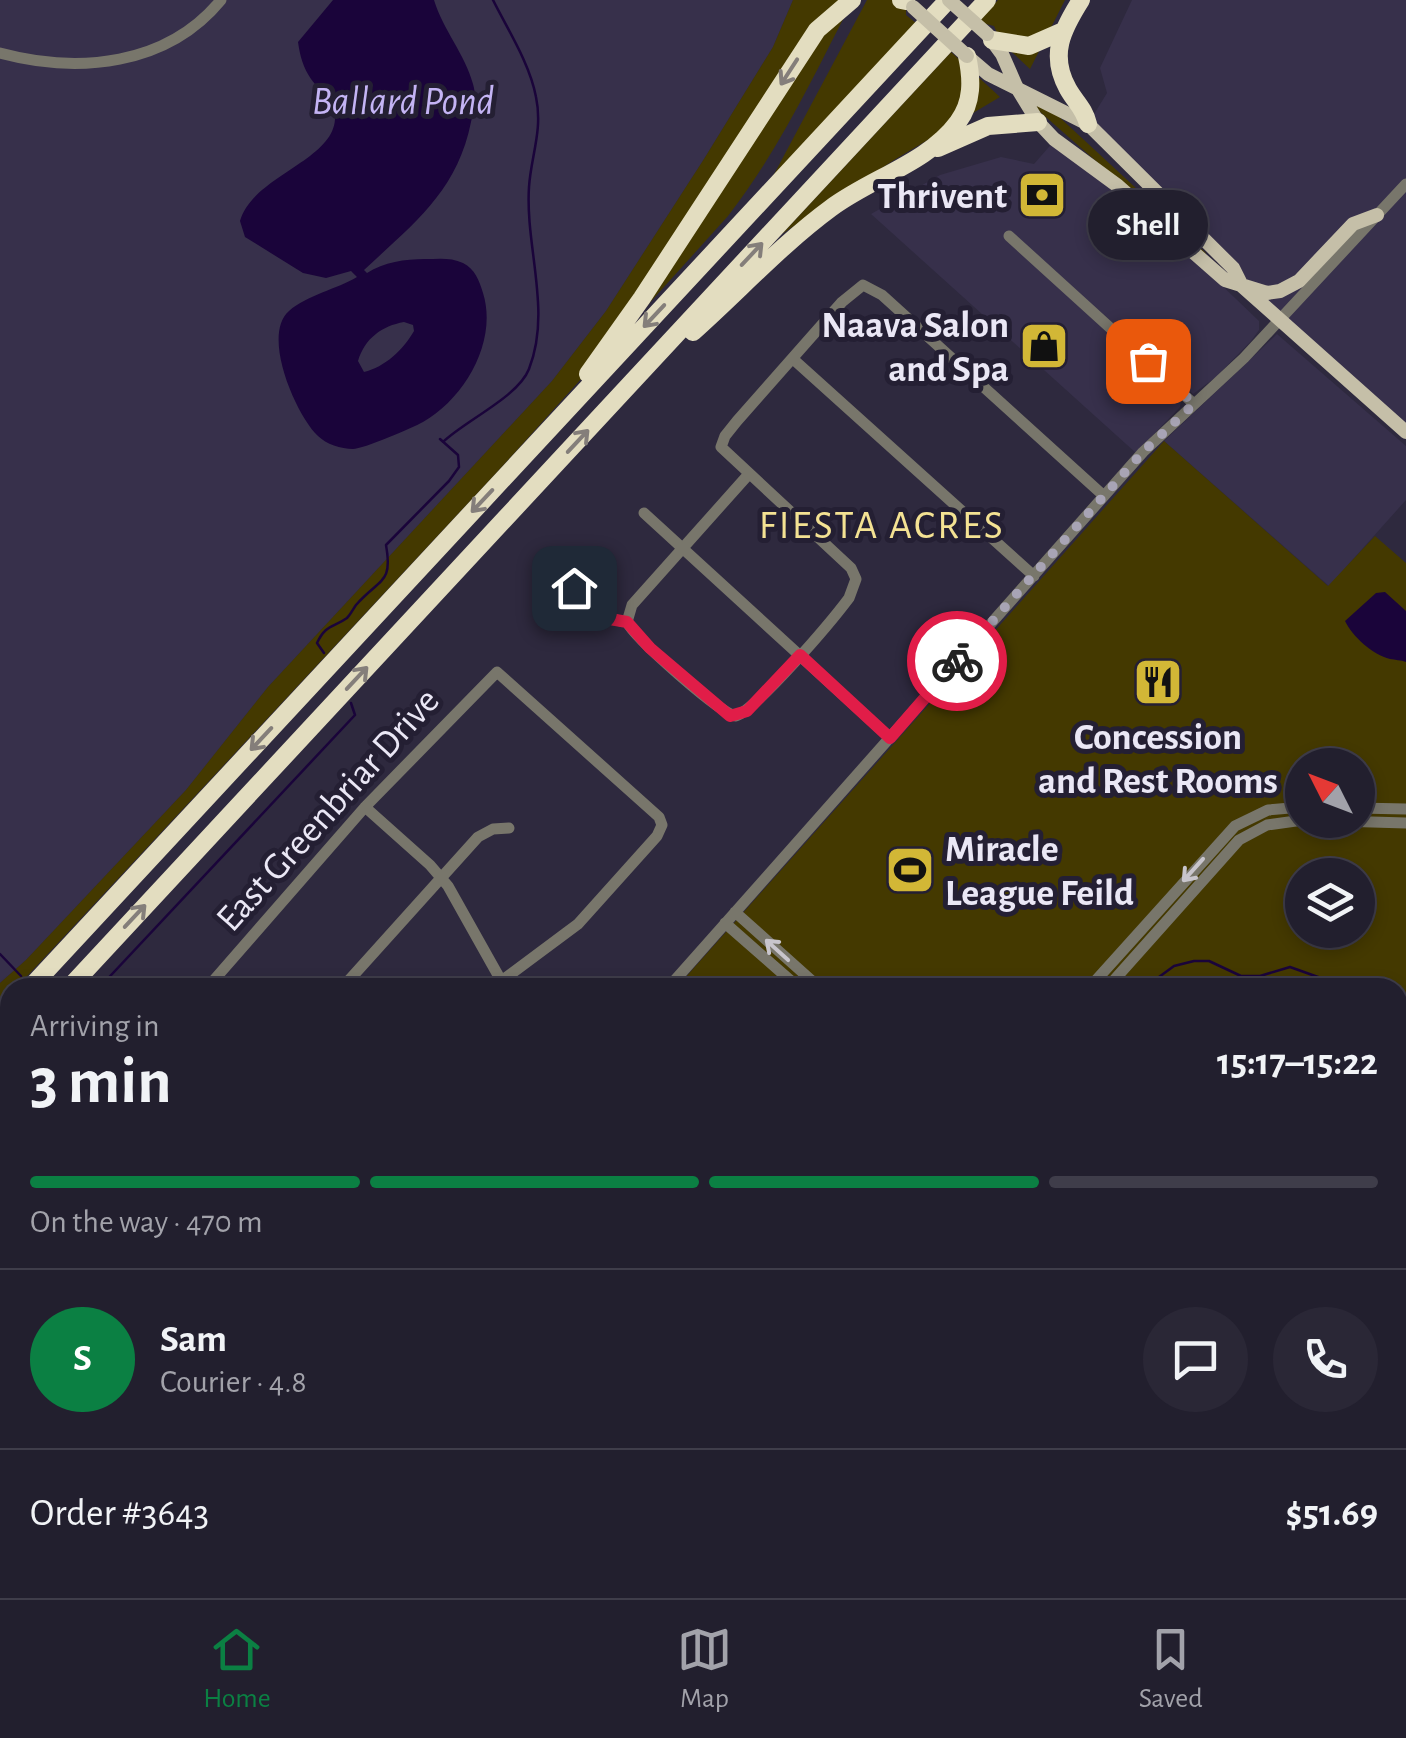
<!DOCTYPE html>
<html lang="en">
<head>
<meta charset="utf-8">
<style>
	body { margin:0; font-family:"Alegreya Sans",sans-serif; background:#2a2736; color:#f1f3f6; height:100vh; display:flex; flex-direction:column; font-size:38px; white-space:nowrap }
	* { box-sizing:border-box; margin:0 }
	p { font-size:32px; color:#a2a2aa }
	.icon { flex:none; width:55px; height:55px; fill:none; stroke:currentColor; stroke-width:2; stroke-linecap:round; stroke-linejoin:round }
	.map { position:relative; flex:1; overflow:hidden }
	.details { position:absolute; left:0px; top:978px; width:1408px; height:622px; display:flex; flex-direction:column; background:#221f2e; border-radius:30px 30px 0 0; box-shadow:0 5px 15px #0003,0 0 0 2px #3f3d4a }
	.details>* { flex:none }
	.needle { width:65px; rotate:312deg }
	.controls { position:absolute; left:1285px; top:748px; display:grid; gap:20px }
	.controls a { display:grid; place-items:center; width:90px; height:90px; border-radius:50%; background:#221f2e; box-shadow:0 5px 15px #0003,0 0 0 2px #3f3d4a; font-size:50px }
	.pin { position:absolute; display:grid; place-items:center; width:85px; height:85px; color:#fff; margin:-42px; border-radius:20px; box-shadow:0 5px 15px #0006 }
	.courier { position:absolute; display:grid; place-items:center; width:100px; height:100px; margin:-50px; border:8px solid #e11d48; border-radius:50%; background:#fff; color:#222; box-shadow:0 2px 12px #0007 }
	.bubble { position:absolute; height:70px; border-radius:35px; background:#221f2e; box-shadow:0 5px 15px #0003,0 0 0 2px #3f3d4a; font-size:32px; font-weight:600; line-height:70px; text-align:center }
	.overview em { font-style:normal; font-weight:600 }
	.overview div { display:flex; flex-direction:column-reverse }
	.overview { display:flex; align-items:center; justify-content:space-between; height:170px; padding:0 30px }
	h1 { font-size:65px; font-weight:600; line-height:75px }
	.bar { display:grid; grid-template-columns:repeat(4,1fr); gap:15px 10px; align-content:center; height:120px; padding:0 30px }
	.bar i { height:12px; border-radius:8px; background:#3f3d4a }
	.bar .on { background:#0b8043 }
	.bar p { grid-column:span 4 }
	.line { display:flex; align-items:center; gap:25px; padding:0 30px; border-top:2px solid #3f3d4a }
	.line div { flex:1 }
	.round { display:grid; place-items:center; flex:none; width:105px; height:105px; border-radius:52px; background:#2a2736 }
	.menu { display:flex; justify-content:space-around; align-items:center; height:140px; border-top:2px solid #3f3d4a; background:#221f2e; font-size:28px; color:#a2a2aa }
	.menu a { display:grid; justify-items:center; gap:5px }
	.menu .on { color:#0b8043 }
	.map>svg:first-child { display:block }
	.built { fill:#37304b }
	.green { fill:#443900; fill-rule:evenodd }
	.water { fill:#1a043a; fill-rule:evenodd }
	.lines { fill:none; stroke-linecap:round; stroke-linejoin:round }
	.stream { stroke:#1a043a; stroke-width:2.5 }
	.minor { stroke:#78766b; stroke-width:11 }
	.major { stroke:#c5bfa8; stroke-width:14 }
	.highway { stroke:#e3ddc0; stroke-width:18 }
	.major-bridge { stroke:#c5bfa8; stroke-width:14 }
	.oneway { stroke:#847e7a }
	.oneway2 { stroke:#c8c5cc }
	.done { stroke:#a8a4b5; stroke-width:10; stroke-dasharray:0 18 }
	.route { stroke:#e11d48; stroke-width:12 }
	.labels { text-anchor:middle; stroke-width:10; stroke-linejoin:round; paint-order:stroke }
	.poi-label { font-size:38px; font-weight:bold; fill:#eae7f5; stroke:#241f33; text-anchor:end }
	.street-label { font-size:38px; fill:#eae7f5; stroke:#241f33 }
	.water-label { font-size:40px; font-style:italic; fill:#c4b4f4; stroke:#241f33 }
	.neighbourhood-label { font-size:40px; letter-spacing:2.5px; fill:#f4e293; stroke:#241f33 }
</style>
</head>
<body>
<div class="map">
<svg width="1406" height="1598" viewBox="0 0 1406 1598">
	<rect width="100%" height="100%" fill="#2e293e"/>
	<!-- built -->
	<path class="built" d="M0,0H793L773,47L704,159L606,311L552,381L268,687L186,790L26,960L0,983Z
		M1132,0H1406V432L1242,286L1088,124L1107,93L1100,68Z
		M1055,140L1189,254L1259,321V330L1251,341L1216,377L1193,394L1095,307L1181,401L1180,407L1136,453L871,214L940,175L1001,157L1034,164Z
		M1277,334L1406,446V500L1329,586L1164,441Z"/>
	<!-- green -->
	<path class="green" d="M793,0H853C814,75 780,149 728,216L498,471L17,987L10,988V995L0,1006V983L26,960L186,790L268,687L552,381L606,311L704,159L773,47Z
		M867,0H896L906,7V15L916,23L772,178Z
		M998,0H1065L1030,69L1001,42L994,26L978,22Z
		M951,52L1000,97L894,160L782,234Z
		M1029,89L1206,253L1204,256L1039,111L1029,97Z
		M1164,441L1328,586L1375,536L1406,563V1358L1398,1365V988H676ZM1302,765H1358V820H1302ZM1302,875H1358V930H1302Z"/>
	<!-- water -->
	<path class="water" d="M333,0H434C443,30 465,54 473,84C477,98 474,109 471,122C457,192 413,224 364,270L367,273C384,262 405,259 425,259C438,259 451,257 463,263C475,269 479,280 483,293C498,341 465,398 423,422C412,428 363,449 353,449C341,449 326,444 318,436C296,415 261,335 289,311C307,295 337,289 357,277L351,271L326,278L303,273L245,237L240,221C253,176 333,161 335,119C336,102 320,92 311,79C303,67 300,56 298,42ZM404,322L413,325L414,331C403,350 385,367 364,372L358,361C365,338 382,326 404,322Z
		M1385,592L1406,611V662C1401,660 1395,660 1390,659C1373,655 1352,636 1345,621L1376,593Z
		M1398,1186L1406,1194V1300L1398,1315Z"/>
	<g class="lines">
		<!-- stream -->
		<path class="stream" d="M443,442C466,420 518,397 529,369C552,311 525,247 529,187C531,156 543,130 536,97C530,64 508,30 493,0
			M324,653L317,643C326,624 333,628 347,618C351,614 353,609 356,605C380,578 393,584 386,545L449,481L459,467L458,455L440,439
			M0,954L21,976
			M99,988L355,715L351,703
			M1144,988L1174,966L1194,961H1209L1241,976H1260L1290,967L1332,982L1367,979L1379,988
			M1398,1018L1406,1025
			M864,1590L867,1598"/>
		<!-- minor -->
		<path class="minor" d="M0,53C78,74 167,66 221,0
			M1009,236L1194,404
			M793,359L1034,576
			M644,513L890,738
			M574,588L610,619L627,622
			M627,622C635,638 720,714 736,716C759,707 831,622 849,598L856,579L851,568L721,447L725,436L737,421L842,302L863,285L882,295L1104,496
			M627,622L632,605L748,475
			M365,807L430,865L448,886L503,984
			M1358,808L1406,809
			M1304,820L1406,823
			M735,912L820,988
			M725,923L799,988
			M207,988L365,807L497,672L659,817L662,825L657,836L578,924L492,988
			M342,988L478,837L493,829L509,828
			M668,988L1143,452L1244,358L1406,184
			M1089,988L1235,826L1268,810L1302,807
			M1107,988L1239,840L1267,825L1303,820
			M0,1230L10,1216
			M0,1521L10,1530
			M78,1590L87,1598
			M839,1590L842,1598
			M890,1590L894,1598
			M1003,1590L1006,1598
			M130,1598L137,1590
			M274,1598L281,1590
			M422,1598L427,1590
			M719,1598L720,1590
			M1121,1598L1122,1590"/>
		<!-- major -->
		<path class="major" d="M988,35L1002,54L1016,86L1038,122L1054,139L1118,186L1225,280L1267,293L1280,291L1299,281L1353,224L1377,215
			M967,56L988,74L1088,124L1233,268L1242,286L1406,432
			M1398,1550L1406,1541
			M1356,1598L1363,1590"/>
		<!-- highway -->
		<path class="highway" d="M901,0L906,1
			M1081,0C1062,30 1049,55 1068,89C1076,103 1084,108 1088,124
			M992,40L1029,46L1061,32
			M938,148L988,126L1038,122
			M693,332C739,291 782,244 831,208C871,178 928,163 958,122C973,102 972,79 967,56
			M588,374L642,298L817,30L852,0
			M30,988L948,0
			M69,988L987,0
			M0,1019L10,1008
			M0,1062L10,1051"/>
		<!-- major-bridge -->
		<path class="major-bridge" d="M949,0L987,34
			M913,7L967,56"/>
	</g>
	<!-- one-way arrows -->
	<defs><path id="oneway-shaft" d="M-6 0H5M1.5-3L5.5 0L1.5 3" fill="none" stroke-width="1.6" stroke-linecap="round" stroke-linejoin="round" transform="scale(2.5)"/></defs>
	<g class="oneway">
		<use href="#oneway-shaft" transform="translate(789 72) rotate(123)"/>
		<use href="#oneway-shaft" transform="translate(752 254) rotate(-47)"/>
		<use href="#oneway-shaft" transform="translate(654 316) rotate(133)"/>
		<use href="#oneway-shaft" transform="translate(578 441) rotate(-47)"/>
		<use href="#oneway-shaft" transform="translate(482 501) rotate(133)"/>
		<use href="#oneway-shaft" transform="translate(357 678) rotate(-47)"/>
		<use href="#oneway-shaft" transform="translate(261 739) rotate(133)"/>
		<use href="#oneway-shaft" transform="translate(135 916) rotate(-47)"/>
	</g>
	<g class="oneway2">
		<use href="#oneway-shaft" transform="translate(1193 870) rotate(132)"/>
		<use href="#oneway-shaft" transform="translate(777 950) rotate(-138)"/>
	</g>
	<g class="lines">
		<!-- done -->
		<path class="done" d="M957,661L1143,452L1194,404L1148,361"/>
		<!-- route -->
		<path class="route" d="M574,588L610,619L627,622L650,648L730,716L747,711L800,655L890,738L957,661"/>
	</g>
	<!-- icons -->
	<defs>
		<g id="bank-square" transform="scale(2.5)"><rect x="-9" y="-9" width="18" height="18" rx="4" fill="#d2b736" stroke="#241f33"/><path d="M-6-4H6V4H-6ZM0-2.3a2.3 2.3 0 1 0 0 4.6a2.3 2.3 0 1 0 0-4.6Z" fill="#111"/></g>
		<g id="shop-square" transform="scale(2.5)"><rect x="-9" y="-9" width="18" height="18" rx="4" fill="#d2b736" stroke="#241f33"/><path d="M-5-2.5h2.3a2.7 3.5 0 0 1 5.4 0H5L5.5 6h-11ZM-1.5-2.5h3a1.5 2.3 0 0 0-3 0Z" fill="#111"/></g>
		<g id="restaurant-square" transform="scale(2.5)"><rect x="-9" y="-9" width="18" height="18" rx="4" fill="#d2b736" stroke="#241f33"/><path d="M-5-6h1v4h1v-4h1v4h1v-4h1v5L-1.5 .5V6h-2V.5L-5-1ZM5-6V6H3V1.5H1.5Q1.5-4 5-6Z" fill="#111"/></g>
		<g id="stadium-square" transform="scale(2.5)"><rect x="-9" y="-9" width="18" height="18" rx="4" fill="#d2b736" stroke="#241f33"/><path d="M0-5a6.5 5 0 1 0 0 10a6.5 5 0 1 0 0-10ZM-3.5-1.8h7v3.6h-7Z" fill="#111"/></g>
	</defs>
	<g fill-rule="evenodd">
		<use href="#bank-square" x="1042" y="195"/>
		<use href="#shop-square" x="1044" y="346"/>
		<use href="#restaurant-square" x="1158" y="682"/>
		<use href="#stadium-square" x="910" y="870"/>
	</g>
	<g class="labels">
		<!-- poi labels -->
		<g class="poi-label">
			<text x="1007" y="208">Thrivent</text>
			<text x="1009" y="337">Naava Salon<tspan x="1009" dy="44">and Spa</tspan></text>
			<text x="1158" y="749" text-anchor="middle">Concession<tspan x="1158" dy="44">and Rest Rooms</tspan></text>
			<text x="945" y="861" text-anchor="start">Miracle<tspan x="945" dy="44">League Feild</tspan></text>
		</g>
		<!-- street labels -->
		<g class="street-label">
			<text transform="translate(327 809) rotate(-48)" y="13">East Greenbriar Drive</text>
		</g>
		<!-- water labels -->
		<g class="water-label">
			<text x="403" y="114">Ballard Pond</text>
		</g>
		<!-- neighbourhood labels -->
		<g class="neighbourhood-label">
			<text x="882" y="538">FIESTA ACRES</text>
		</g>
	</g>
</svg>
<div class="controls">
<a><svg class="needle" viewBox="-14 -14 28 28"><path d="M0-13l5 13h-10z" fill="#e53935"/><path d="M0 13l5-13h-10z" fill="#a2a2aa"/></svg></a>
<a><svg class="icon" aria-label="layers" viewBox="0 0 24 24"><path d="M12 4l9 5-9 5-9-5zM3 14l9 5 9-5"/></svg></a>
</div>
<div class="pin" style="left:1148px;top:361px;background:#ea580c"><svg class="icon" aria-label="bag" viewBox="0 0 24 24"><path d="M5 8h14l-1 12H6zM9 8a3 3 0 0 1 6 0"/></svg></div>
<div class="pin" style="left:574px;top:588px;background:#1f2937"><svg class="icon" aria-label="home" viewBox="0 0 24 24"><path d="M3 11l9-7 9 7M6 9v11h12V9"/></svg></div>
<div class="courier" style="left:957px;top:661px"><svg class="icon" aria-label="bike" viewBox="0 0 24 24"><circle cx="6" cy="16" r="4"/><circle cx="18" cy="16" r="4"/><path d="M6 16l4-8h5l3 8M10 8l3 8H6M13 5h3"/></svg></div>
<div class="bubble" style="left:1088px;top:190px;width:120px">Shell</div>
<section class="details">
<div class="overview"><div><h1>3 min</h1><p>Arriving in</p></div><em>15:17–15:22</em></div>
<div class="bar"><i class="on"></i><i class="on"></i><i class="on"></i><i></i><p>On the way · 470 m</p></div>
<div class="line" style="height:180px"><b class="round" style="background:#0b8043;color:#fff">S</b><div><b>Sam</b><p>Courier · 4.8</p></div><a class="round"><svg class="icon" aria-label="chat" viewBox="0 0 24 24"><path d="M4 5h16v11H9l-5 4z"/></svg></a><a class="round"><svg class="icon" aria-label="phone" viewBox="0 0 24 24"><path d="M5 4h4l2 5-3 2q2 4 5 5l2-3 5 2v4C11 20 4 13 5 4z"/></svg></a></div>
<div class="line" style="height:130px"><div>Order #3643</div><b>$51.69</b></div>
</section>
</div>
<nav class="menu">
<a class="on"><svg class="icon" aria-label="home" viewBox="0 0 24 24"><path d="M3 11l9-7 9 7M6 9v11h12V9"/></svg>Home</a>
<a><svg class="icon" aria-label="map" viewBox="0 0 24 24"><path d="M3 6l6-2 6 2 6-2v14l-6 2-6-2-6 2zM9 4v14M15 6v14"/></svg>Map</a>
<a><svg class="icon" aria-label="saved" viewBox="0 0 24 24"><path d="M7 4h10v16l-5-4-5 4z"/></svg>Saved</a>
</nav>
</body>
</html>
